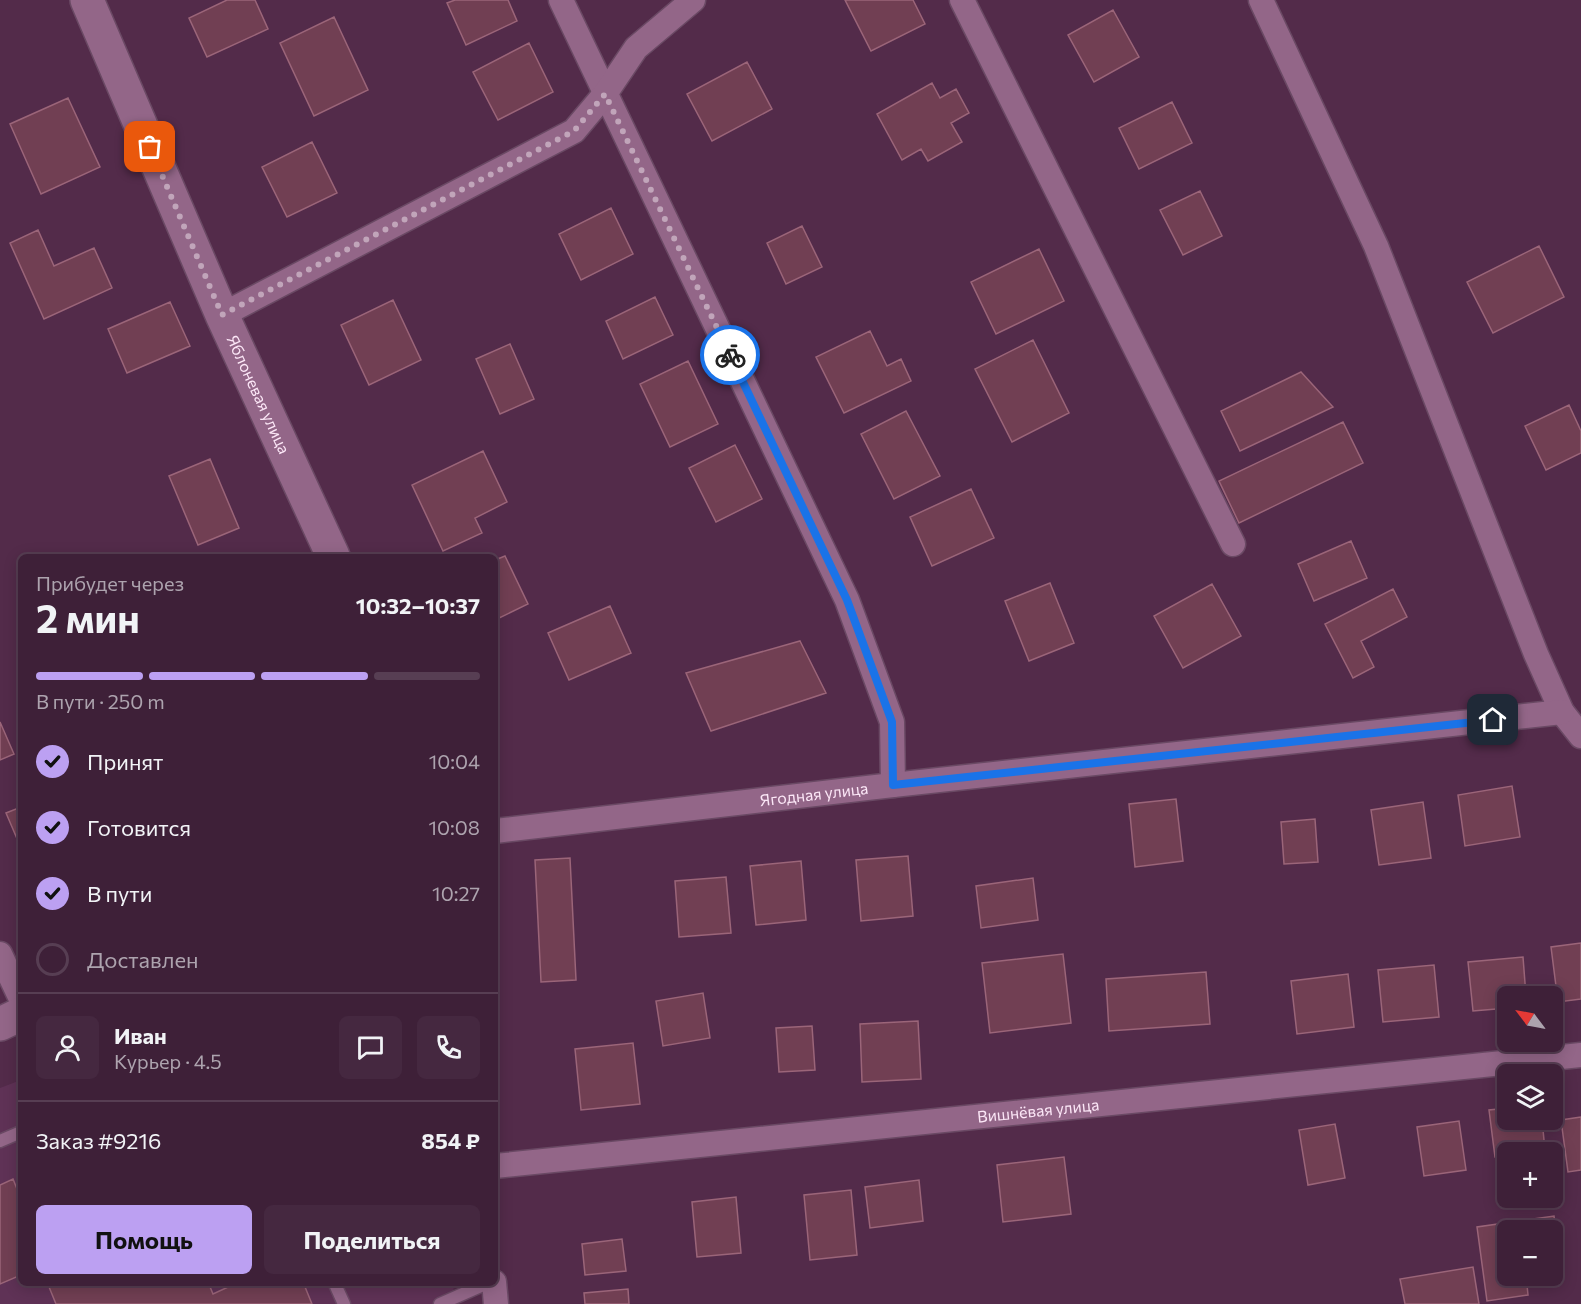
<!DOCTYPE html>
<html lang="ru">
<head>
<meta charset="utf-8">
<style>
	body { margin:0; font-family:Commissioner,sans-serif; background:#452840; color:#f1f3f6; height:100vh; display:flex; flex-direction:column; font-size:22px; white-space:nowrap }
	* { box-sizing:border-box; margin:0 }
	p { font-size:20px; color:#ada3ae }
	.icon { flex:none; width:33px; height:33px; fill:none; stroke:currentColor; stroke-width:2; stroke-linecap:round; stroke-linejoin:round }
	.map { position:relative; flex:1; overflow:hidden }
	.drawer { position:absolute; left:18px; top:554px; width:480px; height:732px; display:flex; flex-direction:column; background:#3e2038; border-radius:9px; box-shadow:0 3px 15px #0003,0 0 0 2px #573e53 }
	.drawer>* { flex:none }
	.needle { width:39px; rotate:302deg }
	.controls { position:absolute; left:1497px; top:986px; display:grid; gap:12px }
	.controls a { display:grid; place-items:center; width:66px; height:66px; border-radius:9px; background:#3e2038; box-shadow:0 3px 15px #0003,0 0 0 2px #573e53; font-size:30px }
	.pin { position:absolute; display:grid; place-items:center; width:51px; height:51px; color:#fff; margin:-26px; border-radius:12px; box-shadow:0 3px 9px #0006 }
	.courier { position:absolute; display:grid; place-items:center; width:60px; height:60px; margin:-30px; border:4px solid #1a73e8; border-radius:50%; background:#fff; color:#222; box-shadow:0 2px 8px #0007 }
	.overview em { font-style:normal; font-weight:700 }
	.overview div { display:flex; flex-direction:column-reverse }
	.overview { display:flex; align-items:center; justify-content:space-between; height:102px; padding:0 18px }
	h1 { font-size:39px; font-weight:700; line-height:45px }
	.bar { display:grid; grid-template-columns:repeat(4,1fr); gap:9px 6px; align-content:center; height:72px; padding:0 18px }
	.bar i { height:8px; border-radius:4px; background:#573e53 }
	.bar .selected { background:#bca0f2 }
	.bar p { grid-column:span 4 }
	.line { display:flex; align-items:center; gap:15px; padding:0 18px; border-top:2px solid #573e53 }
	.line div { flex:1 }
	.round { display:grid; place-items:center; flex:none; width:63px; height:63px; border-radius:9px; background:#452840 }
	ol { padding:0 18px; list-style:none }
	li { display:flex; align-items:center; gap:18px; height:66px }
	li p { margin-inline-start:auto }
	li .icon { padding:6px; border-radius:50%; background:#bca0f2; color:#111; stroke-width:4 }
	li:last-child { color:#ada3ae }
	li i { width:33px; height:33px; border:3px solid #573e53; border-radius:50% }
	.action { display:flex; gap:12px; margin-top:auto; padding:12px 18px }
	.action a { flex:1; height:69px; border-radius:9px; background:#bca0f2; color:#111; font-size:24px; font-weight:700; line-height:69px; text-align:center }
	.action a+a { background:#452840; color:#f1f3f6 }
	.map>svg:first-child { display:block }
	.built { fill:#5f3256 }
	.building { fill:#713f53; stroke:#9b6579; stroke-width:1.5 }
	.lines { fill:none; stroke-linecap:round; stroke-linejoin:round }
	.lane-casing { stroke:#6a4964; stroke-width:15 }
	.street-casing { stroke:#6a4964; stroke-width:27 }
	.secondary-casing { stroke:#6a4964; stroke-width:36 }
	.lane { stroke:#936688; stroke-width:12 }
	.street { stroke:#936688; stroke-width:24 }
	.secondary { stroke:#936688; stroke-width:33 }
	.done { stroke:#c1a5ba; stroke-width:6; stroke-dasharray:0 10.8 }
	.route { stroke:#1a73e8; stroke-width:8 }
	.labels { text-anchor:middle; stroke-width:4.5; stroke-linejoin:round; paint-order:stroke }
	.street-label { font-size:16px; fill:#fce7f7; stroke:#472040 }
</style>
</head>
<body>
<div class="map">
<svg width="1581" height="1304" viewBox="0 0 1581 1304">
	<rect width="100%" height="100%" fill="#532b4a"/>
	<!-- built -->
	<path class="built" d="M21,1080V1282L453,1283L455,1304H0V1088Z"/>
	<!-- building -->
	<path class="building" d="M227,0H255L268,29L207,57L189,18Z
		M455,0H508L517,21L466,45L447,3Z
		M845,0H913L925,24L871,51Z
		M1113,10L1139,57L1094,82L1068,35Z
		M334,17L368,90L314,116L280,43Z
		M529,43L553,92L498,120L473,72Z
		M747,62L772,109L712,141L687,94Z
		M932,83L940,98L956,89L969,113L951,123L962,142L928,161L921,149L902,160L877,114Z
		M68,98L100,167L41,194L10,124Z
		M1172,102L1192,143L1139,169L1119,128Z
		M312,142L337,193L287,217L262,167Z
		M1200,191L1222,236L1183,255L1160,210Z
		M611,208L633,254L581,280L559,234Z
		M802,226L822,267L786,284L767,243Z
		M38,230L54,266L94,248L112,288L44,319L10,243Z
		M1539,246L1564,297L1493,333L1467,282Z
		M1039,249L1064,301L996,334L971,282Z
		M655,297L673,335L623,359L606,321Z
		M393,300L421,360L369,385L341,325Z
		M170,302L190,346L127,373L108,329Z
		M870,331L887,366L901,359L911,381L844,413L816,357Z
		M1033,340L1069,413L1012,442L975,369Z
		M510,344L534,399L500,414L476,359Z
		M688,361L718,424L670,447L640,384Z
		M1301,372L1333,407L1240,451L1221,411Z
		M1569,405L1581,431V453L1546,470L1525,426Z
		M906,411L940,476L894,499L861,434Z
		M1343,422L1363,463L1239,523L1219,481Z
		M735,445L762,499L716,522L689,468Z
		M483,451L507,502L475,518L482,533L443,551L412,485Z
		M210,459L239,528L198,545L169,476Z
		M971,489L994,538L932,566L910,517Z
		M1351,541L1367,578L1314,601L1298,564Z
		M505,556L528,604L495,620V560Z
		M1050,583L1074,643L1029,661L1005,601Z
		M1212,584L1241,636L1183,668L1154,616Z
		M1393,589L1407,617L1361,641L1374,667L1353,678L1325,624Z
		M610,606L631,653L569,680L548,633Z
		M800,641L826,693L711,731L686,673Z
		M0,722L14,754L0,760Z
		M1512,786L1520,837L1465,846L1458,795Z
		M1176,799L1183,861L1135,867L1129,804Z
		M1423,802L1431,858L1379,865L1371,810Z
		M21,807V848L6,813Z
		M1315,819L1318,862L1284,864L1281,822Z
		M908,856L913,916L861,921L856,860Z
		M570,858L576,980L541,982L535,860Z
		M801,861L806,920L756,925L750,866Z
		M726,877L731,933L679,937L675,881Z
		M1033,878L1038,920L981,928L976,886Z
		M1581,943V999L1558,1002L1551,947Z
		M1063,954L1071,1023L990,1033L982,963Z
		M1523,957L1526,996H1508V1008L1473,1011L1468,962Z
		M1434,965L1439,1017L1383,1022L1378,970Z
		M1206,972L1210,1024L1109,1031L1106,979Z
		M1348,974L1354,1027L1297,1034L1291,981Z
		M703,993L710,1038L663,1046L656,1001Z
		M918,1021L921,1079L862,1082L860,1024Z
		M812,1026L815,1070L779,1072L776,1028Z
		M633,1043L640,1104L581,1110L575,1049Z
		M1508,1108V1119H1542L1545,1151L1508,1152V1156L1495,1157L1489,1110Z
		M1581,1117V1170L1568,1172L1561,1120Z
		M1459,1121L1466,1170L1424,1176L1417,1127Z
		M1335,1124L1345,1178L1308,1185L1299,1130Z
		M1064,1157L1071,1214L1003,1222L997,1165Z
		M13,1179L21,1199V1275L0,1284V1185Z
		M919,1180L923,1221L870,1228L865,1187Z
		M851,1190L857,1255L810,1260L804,1195Z
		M736,1197L741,1253L697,1257L692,1202Z
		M1554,1216L1558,1248L1552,1249V1230H1508V1275H1526L1528,1295L1487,1301L1477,1227Z
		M622,1239L626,1271L585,1275L582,1244Z
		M1473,1267L1479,1304H1405L1400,1279Z
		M47,1282H208L213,1294L239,1282H303L312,1304H56Z
		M628,1289L629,1304H585L584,1293Z"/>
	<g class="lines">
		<!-- lane casing -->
		<g class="lane-casing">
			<path id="lane" d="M0,1141L21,1132
				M334,1282L344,1304
				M440,1304L490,1282"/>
		</g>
		<!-- street casing -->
		<g class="street-casing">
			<g id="street">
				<path d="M561,0L847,600L892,722L893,785"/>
				<path d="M962,0L1233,544"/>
				<path d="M1261,0L1376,246L1536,654L1562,712L1581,736"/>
				<path d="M222,315L574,131L605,94L636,48L693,0"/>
				<path id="s1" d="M495,831L893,785L1562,712"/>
				<path d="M0,954L21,999"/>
				<path id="s2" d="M495,1166L1581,1055"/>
				<path d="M494,1282L496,1304"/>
			</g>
		</g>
		<!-- secondary casing -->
		<g class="secondary-casing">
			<g id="secondary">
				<path id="s3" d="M87,0L222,315L333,556"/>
				<path d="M0,1024L21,1014"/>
			</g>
		</g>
		<!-- lane -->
		<use href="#lane" class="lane"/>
		<!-- street -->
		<use href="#street" class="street"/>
		<!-- secondary -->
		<use href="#secondary" class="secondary"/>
	</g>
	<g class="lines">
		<!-- done -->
		<path class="done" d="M150,147L222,315L574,131L605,94L730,355"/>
		<!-- route -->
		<path class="route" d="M730,355L847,600L892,722L893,785L1493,720"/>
	</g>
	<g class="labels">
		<!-- street labels -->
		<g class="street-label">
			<text dy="6" stroke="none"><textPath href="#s3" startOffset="430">Яблоневая улица</textPath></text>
			<text dy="6" stroke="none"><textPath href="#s1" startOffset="321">Ягодная улица</textPath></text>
			<text dy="6" stroke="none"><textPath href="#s2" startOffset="546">Вишнёвая улица</textPath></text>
		</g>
	</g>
</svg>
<div class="controls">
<a><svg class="needle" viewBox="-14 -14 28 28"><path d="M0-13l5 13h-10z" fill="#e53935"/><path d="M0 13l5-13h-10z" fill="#ada3ae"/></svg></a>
<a><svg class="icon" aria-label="layers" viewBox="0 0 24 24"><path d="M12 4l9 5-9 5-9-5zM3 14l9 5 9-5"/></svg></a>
<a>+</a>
<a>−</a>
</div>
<div class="pin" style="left:150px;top:147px;background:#ea580c"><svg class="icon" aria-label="bag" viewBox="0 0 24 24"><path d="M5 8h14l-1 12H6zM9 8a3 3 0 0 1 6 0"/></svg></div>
<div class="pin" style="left:1493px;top:720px;background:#1f2937"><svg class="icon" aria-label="home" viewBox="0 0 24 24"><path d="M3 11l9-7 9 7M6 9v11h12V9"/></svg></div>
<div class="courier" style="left:730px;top:355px"><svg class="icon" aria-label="bike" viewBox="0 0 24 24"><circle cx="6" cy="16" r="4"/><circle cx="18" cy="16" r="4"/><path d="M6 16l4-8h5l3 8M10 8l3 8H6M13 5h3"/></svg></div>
<section class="drawer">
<div class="overview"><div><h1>2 мин</h1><p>Прибудет через</p></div><em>10:32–10:37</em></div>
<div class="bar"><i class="selected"></i><i class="selected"></i><i class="selected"></i><i></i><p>В пути · 250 m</p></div>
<ol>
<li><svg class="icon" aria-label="check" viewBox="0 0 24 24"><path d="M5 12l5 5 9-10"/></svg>Принят<p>10:04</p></li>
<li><svg class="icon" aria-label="check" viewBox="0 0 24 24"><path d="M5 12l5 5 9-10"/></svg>Готовится<p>10:08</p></li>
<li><svg class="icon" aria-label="check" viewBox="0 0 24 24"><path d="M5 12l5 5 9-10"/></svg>В пути<p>10:27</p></li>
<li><i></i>Доставлен</li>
</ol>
<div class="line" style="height:108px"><a class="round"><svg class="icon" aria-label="person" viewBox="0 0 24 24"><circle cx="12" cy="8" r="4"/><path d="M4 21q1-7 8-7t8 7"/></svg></a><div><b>Иван</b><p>Курьер · 4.5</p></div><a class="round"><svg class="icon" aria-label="chat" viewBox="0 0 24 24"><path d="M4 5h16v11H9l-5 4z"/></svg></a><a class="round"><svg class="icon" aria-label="phone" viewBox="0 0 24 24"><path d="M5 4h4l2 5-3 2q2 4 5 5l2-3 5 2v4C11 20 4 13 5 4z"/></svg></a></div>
<div class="line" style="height:78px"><div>Заказ #9216</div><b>854 ₽</b></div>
<div class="action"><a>Помощь</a><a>Поделиться</a></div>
</section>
</div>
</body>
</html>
